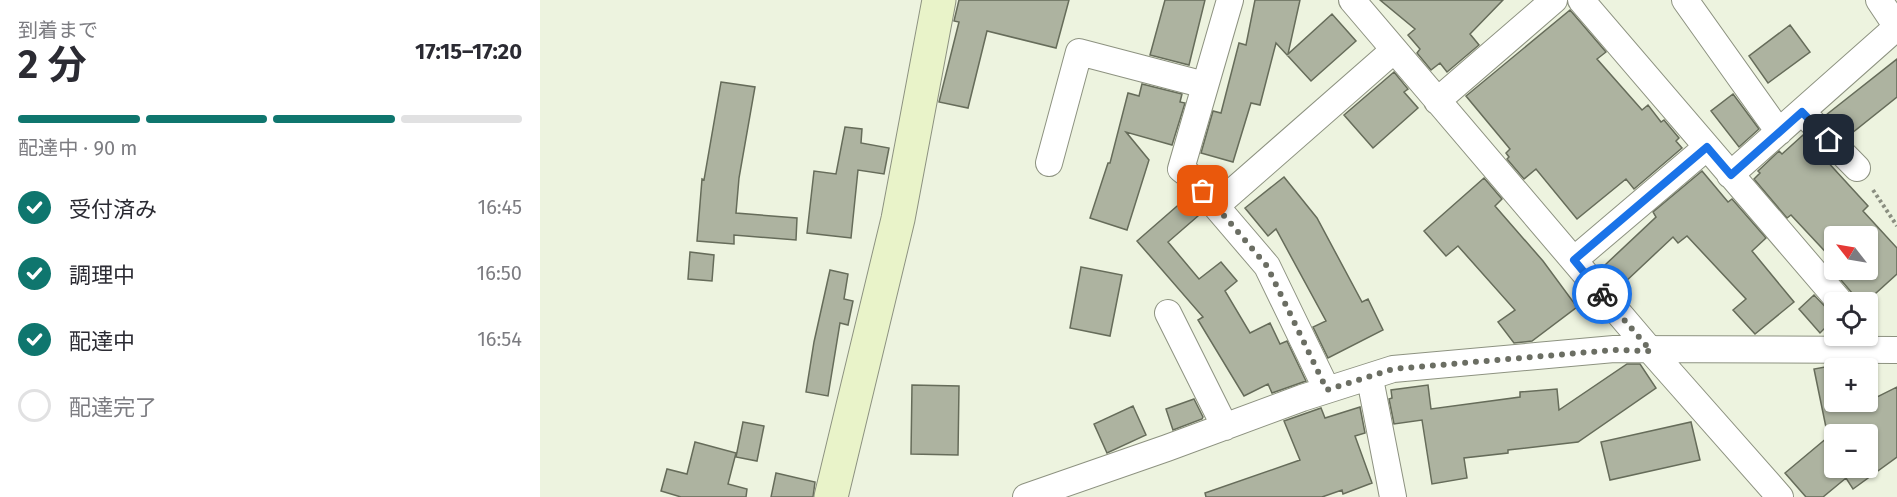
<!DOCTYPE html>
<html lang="ja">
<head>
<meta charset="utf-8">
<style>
	body { margin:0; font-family:"Fira Sans","Noto Sans JP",sans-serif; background:#f7f7f7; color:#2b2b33; height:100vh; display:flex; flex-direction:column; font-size:22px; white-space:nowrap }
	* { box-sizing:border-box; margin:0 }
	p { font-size:20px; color:#7c7c81 }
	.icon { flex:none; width:33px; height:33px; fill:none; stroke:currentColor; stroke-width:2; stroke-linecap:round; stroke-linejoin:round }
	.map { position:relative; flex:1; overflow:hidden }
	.drawer { display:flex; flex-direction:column; background:#fff; width:540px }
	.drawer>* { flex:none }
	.needle { width:39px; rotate:301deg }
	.controls { position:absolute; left:1284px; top:226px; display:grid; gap:12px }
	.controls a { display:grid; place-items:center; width:54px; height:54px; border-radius:6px; background:#fff; box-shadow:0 2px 4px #0004; font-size:30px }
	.pin { position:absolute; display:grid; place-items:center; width:51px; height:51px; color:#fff; margin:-26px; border-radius:12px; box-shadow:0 3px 9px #0006 }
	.courier { position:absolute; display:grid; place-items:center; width:60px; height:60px; margin:-30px; border:4px solid #1a73e8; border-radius:50%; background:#fff; color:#222; box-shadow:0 2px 8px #0007 }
	.summary em { font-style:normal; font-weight:700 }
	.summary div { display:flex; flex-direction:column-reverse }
	.summary { display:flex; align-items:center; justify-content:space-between; height:102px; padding:0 18px }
	h1 { font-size:39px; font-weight:700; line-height:45px }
	.bar { display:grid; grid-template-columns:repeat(4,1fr); gap:9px 6px; align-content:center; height:72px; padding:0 18px }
	.bar i { height:8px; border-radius:4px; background:#e1e1e2 }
	.bar .current { background:#0f766e }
	.bar p { grid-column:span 4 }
	ol { padding:0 18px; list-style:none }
	li { display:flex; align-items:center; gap:18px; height:66px }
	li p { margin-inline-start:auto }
	li .icon { padding:6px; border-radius:50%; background:#0f766e; color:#fff; stroke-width:4 }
	li:last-child { color:#7c7c81 }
	li i { width:33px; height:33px; border:3px solid #e1e1e2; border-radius:50% }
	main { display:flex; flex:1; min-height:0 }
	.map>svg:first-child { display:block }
	.building { fill:#adb3a0; stroke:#666c5a; stroke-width:1.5; fill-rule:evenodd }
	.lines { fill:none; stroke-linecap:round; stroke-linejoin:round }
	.street-casing { stroke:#8d9280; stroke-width:28 }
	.secondary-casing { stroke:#8d9280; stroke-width:35 }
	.path { stroke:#8a8e80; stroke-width:4; stroke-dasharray:3 3; stroke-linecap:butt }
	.street { stroke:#fff; stroke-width:26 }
	.secondary { stroke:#e9f3c9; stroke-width:33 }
	.done { stroke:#6b6e63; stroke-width:6; stroke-dasharray:0 10.8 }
	.route { stroke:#1a73e8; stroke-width:8 }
</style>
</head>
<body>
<main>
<section class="drawer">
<div class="summary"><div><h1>2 分</h1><p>到着まで</p></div><em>17:15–17:20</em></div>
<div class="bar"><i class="current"></i><i class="current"></i><i class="current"></i><i></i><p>配達中 · 90 m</p></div>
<ol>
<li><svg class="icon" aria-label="check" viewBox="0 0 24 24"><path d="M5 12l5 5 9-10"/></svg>受付済み<p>16:45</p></li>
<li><svg class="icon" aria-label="check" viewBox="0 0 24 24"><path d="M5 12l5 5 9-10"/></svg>調理中<p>16:50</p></li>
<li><svg class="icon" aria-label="check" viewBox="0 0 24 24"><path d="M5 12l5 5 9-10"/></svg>配達中<p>16:54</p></li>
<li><i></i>配達完了</li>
</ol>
</section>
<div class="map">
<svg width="1357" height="497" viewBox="0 0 1357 497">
	<rect width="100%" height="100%" fill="#edf3df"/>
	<!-- building -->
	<path class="building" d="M419,0H529L516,48L447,31L428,108L399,102L419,22L414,21Z
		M625,0H665L649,65L610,55Z
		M715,0H760L748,54L792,14L816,41L771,81L736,43L720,105L711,103L693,162L661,153L673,111L681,113L699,43L706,45Z
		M840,0H963L930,34L939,45L907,72L900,63L891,70L877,53L880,49L868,35L875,29Z
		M1030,10L1066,52L1057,59L1102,110L1108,105L1121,122L1124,120L1139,138L1136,141L1142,148L1094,189L1086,179L1037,219L996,169L984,179L967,159L969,157L966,153L970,149L926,96Z
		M1250,25L1270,52L1228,83L1209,56Z
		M1357,59V97L1307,137L1286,115Z
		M854,72L868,89L864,92L878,108L833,148L804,115Z
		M181,82L215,87L199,178L196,213L257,218L256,240L194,235V244L157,241L162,179L164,180Z
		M602,84L642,94L640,102L645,103L632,145L586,132L609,160L587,230L550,218L568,163H570L588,93L599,96Z
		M1193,94L1219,129L1199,147L1171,111Z
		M305,127L322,129L321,143L349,148L344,174L318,170L311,238L267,233L274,171L296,174Z
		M1263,135L1328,206L1323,211L1357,248V274L1325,303H1316L1312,293L1295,273L1298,270H1328V237H1294V261L1251,215L1247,218L1214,179L1220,173L1218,171L1239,151L1242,154Z
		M1162,171L1188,202L1192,199L1226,238L1212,251L1254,302L1215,334L1193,310L1206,299L1147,236L1138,243L1133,237L1083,284L1065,265L1116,217L1113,212Z
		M744,177L777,218L822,302L828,299L843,330L788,358L773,327L786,321L736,229L728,236L705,208Z
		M944,178L962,199L955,206L1003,261L1037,307L992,341L974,343L958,322L975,310L918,246L906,256L884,231Z
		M644,200L658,216L628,242L659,279L681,262L697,281L685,291L710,333L730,323L740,344L747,341L766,381L732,393L728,384L704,396L658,320L663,317L597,241Z
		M150,252L174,255L172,281L148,279Z
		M541,267L582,275L570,336L530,328Z
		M290,270L308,274L304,299L313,301L308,325L300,323L288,396L266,392L274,342Z
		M1274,295L1294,316V319L1280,333L1259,309Z
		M1087,364H1100L1116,388L1038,442L968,450V453L924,458L927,478L892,484L882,420L854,424L849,399L852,398L851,390L888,385L891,409L980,397V392L1017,389L1019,410Z
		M1296,365H1304L1305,369H1294V402H1312L1313,409L1357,387V457L1313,489L1306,478L1283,497H1266L1245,473L1288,437L1274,369ZM1294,435H1328V468H1294Z
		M372,385L419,386L418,455L371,454Z
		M654,399L663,417L662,419L633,430L626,409Z
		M593,406L606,435L567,453L554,424Z
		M820,407L825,433L815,436L832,483L803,494L802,490L782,497H666L665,493L760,460L744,421L781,408L785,418Z
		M203,422L224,426L217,461L196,457Z
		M1151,422L1160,460L1070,480L1061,442Z
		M155,442L196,453L188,484L207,489L206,497H141L121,491L127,469L147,474Z
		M236,473L275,482L273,497H231Z"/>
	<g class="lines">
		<!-- street casing -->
		<g class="street-casing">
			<path id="street" d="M690,0L641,169L650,176L727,266L787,390
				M812,0L1111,351L1240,497
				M1041,0L1301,303
				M1145,0L1239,132
				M1339,0L1357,27
				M897,101L1014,0
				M1262,112L1317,168
				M509,163L539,52L665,85
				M1190,175L1357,27
				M676,206L854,50
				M1034,260L1167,147
				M628,313L685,427
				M826,378L832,389L853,497
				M486,497L627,448L762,398L853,369L1074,349L1357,350"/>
		</g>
		<!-- secondary casing -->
		<g class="secondary-casing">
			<path id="secondary" d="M291,497L358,219L399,0"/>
		</g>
		<!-- path -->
		<path class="path" d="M1333,190L1357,226"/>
		<!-- street -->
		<use href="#street" class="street"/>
		<!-- secondary -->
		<use href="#secondary" class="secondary"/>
	</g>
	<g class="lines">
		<!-- done -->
		<path class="done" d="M663,191L727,266L787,390L853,369L1074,350L1111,351L1062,294"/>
		<!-- route -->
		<path class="route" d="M1062,294L1034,260L1167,147L1191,175L1262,112L1289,140"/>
	</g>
</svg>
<div class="controls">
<a><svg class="needle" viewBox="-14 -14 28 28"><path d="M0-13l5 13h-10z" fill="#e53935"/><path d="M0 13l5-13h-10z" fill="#7c7c81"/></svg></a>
<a><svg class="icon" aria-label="locate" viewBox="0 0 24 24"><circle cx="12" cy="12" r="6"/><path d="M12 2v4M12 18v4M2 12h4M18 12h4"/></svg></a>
<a>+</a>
<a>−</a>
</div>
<div class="pin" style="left:663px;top:191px;background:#ea580c"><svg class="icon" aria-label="bag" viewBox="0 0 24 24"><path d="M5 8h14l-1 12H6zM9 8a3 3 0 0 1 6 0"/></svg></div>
<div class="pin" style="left:1289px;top:140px;background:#1f2937"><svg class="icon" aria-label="home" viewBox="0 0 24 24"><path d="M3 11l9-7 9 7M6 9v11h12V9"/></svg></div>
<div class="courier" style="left:1062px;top:294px"><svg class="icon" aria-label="bike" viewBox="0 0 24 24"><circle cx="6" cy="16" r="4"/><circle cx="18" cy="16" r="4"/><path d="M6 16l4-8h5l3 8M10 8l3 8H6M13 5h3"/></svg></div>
</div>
</main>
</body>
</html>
